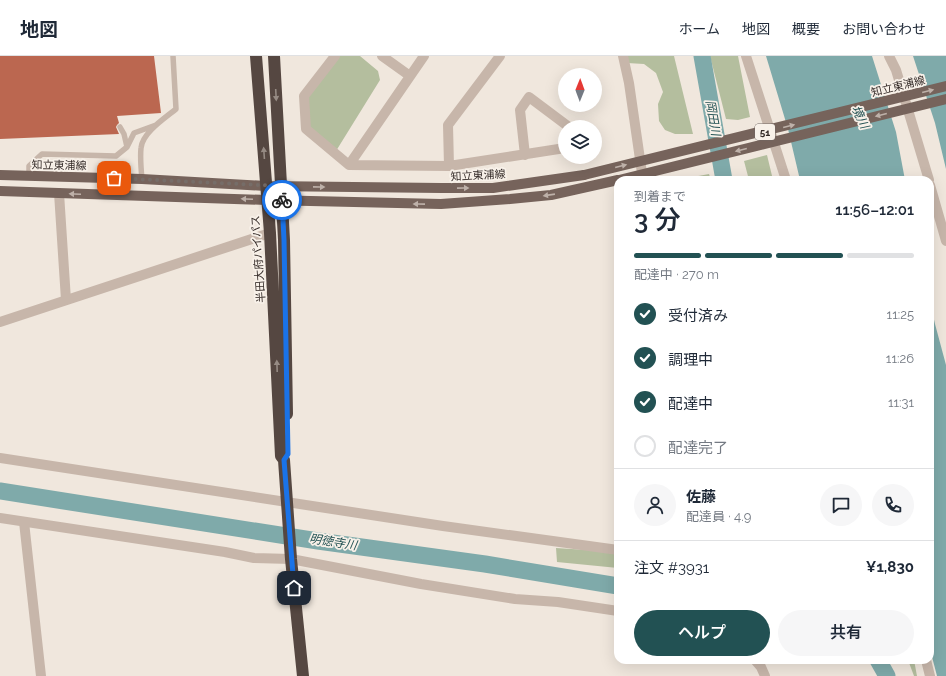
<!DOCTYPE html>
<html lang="ja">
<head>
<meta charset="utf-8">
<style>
	body { margin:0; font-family:Raleway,"Noto Sans JP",sans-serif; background:#f6f6f7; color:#1f2937; height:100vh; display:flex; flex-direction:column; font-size:15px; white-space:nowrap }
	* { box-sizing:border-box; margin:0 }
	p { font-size:13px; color:#747a83 }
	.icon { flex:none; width:22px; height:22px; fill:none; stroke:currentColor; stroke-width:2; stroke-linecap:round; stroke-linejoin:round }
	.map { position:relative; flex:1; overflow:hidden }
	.panel { position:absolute; left:614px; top:120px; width:320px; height:488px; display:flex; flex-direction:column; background:#fff; border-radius:12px; box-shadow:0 4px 16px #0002 }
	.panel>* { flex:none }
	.needle { width:26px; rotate:1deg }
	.fabs { position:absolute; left:558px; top:12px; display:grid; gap:8px }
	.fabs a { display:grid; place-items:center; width:44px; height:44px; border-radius:50%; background:#fff; box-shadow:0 4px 16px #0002; font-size:20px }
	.pin { position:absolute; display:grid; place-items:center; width:34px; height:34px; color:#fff; margin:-17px; border-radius:8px; box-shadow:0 2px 6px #0006 }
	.courier { position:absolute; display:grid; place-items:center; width:40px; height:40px; margin:-20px; border:3px solid #1a73e8; border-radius:50%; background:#fff; color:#222; box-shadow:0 1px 5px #0007 }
	.headline em { font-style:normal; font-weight:600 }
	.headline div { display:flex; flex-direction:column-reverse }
	.headline { display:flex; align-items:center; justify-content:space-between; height:68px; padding:0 20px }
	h1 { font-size:26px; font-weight:600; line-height:30px }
	.bar { display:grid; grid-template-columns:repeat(4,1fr); gap:6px 4px; align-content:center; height:48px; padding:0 20px }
	.bar i { height:5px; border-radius:3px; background:#e0e1e3 }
	.bar .on { background:#225153 }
	.bar p { grid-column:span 4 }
	.line { display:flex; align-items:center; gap:10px; padding:0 20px; border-top:1px solid #e0e1e3 }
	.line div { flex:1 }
	.round { display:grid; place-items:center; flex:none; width:42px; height:42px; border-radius:21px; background:#f6f6f7 }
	ol { padding:0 20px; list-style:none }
	li { display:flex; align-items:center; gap:12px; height:44px }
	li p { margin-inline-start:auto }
	li .icon { padding:4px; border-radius:50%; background:#225153; color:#fff; stroke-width:4 }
	li:last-child { color:#747a83 }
	li i { width:22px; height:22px; border:2px solid #e0e1e3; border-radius:50% }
	.button { display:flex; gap:8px; margin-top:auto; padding:8px 20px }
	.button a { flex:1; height:46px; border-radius:24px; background:#225153; color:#fff; font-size:16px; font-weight:600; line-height:46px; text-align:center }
	.button a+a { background:#f6f6f7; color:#1f2937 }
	header { display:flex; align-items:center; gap:24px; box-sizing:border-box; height:56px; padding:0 20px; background:#fff; border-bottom:1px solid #e0e1e3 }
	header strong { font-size:19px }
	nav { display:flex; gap:22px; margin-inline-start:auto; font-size:14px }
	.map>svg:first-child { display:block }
	.green { fill:#b4be9e }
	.water { fill:#7faaaa }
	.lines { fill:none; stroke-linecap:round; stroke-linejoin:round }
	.river { stroke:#7faaaa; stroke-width:17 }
	.building { fill:#bb6750 }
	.lane { stroke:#c7b6aa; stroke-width:5.5 }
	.street { stroke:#c7b6aa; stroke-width:10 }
	.primary { stroke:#76635b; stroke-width:10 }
	.highway { stroke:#554741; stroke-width:12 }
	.primary-bridge { stroke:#76635b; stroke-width:10 }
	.oneway { fill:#beb1a9 }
	.oneway2 { fill:#968b84 }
	.done { stroke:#766d68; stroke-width:4; stroke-dasharray:0 7.2 }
	.route { stroke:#1a73e8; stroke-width:5 }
	.labels { text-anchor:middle; stroke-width:3.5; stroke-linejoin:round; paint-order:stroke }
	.shield { fill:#f8f1e9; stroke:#706763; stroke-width:1 }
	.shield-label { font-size:10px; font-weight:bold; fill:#352c29 }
	.street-label { font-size:11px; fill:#352c29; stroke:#f8f1e9 }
	.water-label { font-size:12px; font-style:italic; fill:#225153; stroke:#f8f1e9 }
</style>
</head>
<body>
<header>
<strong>地図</strong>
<nav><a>ホーム</a><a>地図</a><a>概要</a><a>お問い合わせ</a></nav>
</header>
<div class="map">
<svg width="946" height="620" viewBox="0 0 946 620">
	<rect width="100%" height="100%" fill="#f0e7dd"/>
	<!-- green -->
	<path class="green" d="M330,0H360L378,15L380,24L336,95L306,73L304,40Z
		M625,0H674L693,78H675L665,74L659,65L658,48L663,36L656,17L644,8L627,7Z
		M710,0H738L750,61L738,64L726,63Z
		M767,99L773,124H749L744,105Z
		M709,118L711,124L689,123L693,121Z
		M556,492L618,496V512L557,506Z
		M908,604H914L917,620H914Z"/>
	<!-- water -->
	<path class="water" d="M766,0H872L896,76L905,124H800L788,73Z
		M913,0H946V113L935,67Z
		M930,246L935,268L946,309V620H937L930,593Z"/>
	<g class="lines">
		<!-- river -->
		<path class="river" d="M702,0L724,124
			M0,435L318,485L485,508L618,530
			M878,604L887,620"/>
	</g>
	<!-- building -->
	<path class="building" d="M0,0H154L161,57L117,60L119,67L117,69L116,71L119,78L0,83Z"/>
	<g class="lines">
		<!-- lane -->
		<path class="lane" d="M120,71L124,78L127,91
			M29,120V110L42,98L116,100L127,91L134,77L156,69
			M142,123C141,113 140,102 141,92C142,77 165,62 176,53L173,0"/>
		<!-- street -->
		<path class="street" d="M335,0L304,40L306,73L349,109L449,110L565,92
			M382,0L410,20
			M623,0L629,27L643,124
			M746,0L786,124
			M889,0L896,14L929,124
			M525,99L520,54L529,41L569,71
			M349,109L424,0
			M449,110L448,69L500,0
			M930,129L946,185
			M59,137L66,244
			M0,266L270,177
			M0,402L443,470L618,494
			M0,462L225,496L254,502L291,503L421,528L515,543L558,546L618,555
			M24,466L41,620
			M755,604L761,611L765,620
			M926,604L930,620"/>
		<!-- primary -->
		<path class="primary" d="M0,119L142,123L266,130L441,132H493L584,119
			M0,135L267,144L441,148L510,143L551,139L618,124"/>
		<!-- highway -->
		<path class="highway" d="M256,0L270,177L281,400L284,404L291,503L303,620
			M274,0L284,184L287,358"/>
		<!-- primary-bridge -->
		<path class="primary-bridge" d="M584,119L946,30
			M619,124L946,43"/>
	</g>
	<!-- one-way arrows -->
	<defs><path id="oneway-solid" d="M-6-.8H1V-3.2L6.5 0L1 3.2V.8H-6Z"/></defs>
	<g class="oneway">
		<use href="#oneway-solid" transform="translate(928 35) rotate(-14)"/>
		<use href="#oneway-solid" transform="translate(881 59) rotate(166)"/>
		<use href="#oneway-solid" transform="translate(789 70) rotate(-14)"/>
		<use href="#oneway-solid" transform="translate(741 94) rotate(166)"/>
		<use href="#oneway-solid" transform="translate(621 110) rotate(-14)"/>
		<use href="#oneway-solid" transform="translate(319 131) rotate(1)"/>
		<use href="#oneway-solid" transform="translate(463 132) rotate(-1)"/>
		<use href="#oneway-solid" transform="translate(75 138) rotate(-178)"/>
		<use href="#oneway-solid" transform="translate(549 139) rotate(172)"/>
		<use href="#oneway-solid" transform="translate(247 143) rotate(-178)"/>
		<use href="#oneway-solid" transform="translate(419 148) rotate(-179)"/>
	</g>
	<g class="oneway2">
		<use href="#oneway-solid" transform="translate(276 39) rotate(87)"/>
		<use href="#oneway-solid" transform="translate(264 97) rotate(-94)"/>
		<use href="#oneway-solid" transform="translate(277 310) rotate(-92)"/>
	</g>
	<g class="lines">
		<!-- done -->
		<path class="done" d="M114,122L281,130L282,144"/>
		<!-- route -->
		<path class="route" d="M282,144L284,184L288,398L284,404L294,532"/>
	</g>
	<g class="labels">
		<!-- shield labels -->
		<rect class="shield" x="755" y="68" width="20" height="16" rx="3"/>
		<g class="shield-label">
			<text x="765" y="80">51</text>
		</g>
		<!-- street labels -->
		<g class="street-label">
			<text transform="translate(898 30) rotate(-14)" y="4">知立東浦線</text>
			<text transform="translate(59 109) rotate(1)" y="4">知立東浦線</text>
			<text transform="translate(478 119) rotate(-3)" y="4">知立東浦線</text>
			<text transform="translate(258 203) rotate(-94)" y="4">半田大府パイパス</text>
		</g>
		<!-- water labels -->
		<g class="water-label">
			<text transform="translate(860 61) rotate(64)" y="4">境川</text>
			<text transform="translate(713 62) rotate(80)" y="4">岡田川</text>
			<text transform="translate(333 486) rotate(9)" y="4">明徳寺川</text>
		</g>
	</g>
</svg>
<div class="fabs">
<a><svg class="needle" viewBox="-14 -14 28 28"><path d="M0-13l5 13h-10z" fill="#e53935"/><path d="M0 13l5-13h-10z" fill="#747a83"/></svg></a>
<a><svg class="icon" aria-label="layers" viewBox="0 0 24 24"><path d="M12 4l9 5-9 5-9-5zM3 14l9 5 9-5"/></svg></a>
</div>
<div class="pin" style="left:114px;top:122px;background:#ea580c"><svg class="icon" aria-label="bag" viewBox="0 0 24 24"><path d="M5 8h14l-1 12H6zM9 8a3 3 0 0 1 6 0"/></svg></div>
<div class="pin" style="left:294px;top:532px;background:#1f2937"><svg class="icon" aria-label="home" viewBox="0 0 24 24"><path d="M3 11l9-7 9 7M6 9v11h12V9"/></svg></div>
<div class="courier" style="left:282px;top:144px"><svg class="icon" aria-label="bike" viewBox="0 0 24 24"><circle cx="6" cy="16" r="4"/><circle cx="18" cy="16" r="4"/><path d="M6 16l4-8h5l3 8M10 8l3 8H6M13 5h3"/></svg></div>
<section class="panel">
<div class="headline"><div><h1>3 分</h1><p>到着まで</p></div><em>11:56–12:01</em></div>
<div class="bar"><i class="on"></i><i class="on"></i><i class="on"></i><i></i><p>配達中 · 270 m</p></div>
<ol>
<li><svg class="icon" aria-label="check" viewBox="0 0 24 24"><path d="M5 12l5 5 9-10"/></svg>受付済み<p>11:25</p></li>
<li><svg class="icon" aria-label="check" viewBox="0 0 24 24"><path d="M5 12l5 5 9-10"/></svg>調理中<p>11:26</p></li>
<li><svg class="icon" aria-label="check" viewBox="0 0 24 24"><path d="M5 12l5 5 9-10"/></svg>配達中<p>11:31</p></li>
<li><i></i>配達完了</li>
</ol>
<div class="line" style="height:72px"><a class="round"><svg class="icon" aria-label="person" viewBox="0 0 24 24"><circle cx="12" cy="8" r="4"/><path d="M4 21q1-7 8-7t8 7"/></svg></a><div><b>佐藤</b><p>配達員 · 4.9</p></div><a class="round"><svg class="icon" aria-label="chat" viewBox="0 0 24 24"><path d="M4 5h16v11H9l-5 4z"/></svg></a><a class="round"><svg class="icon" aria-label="phone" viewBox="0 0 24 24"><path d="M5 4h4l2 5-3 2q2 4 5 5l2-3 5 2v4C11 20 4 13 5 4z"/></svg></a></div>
<div class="line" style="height:52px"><div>注文 #3931</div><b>¥1,830</b></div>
<div class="button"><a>ヘルプ</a><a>共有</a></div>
</section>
</div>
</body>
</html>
